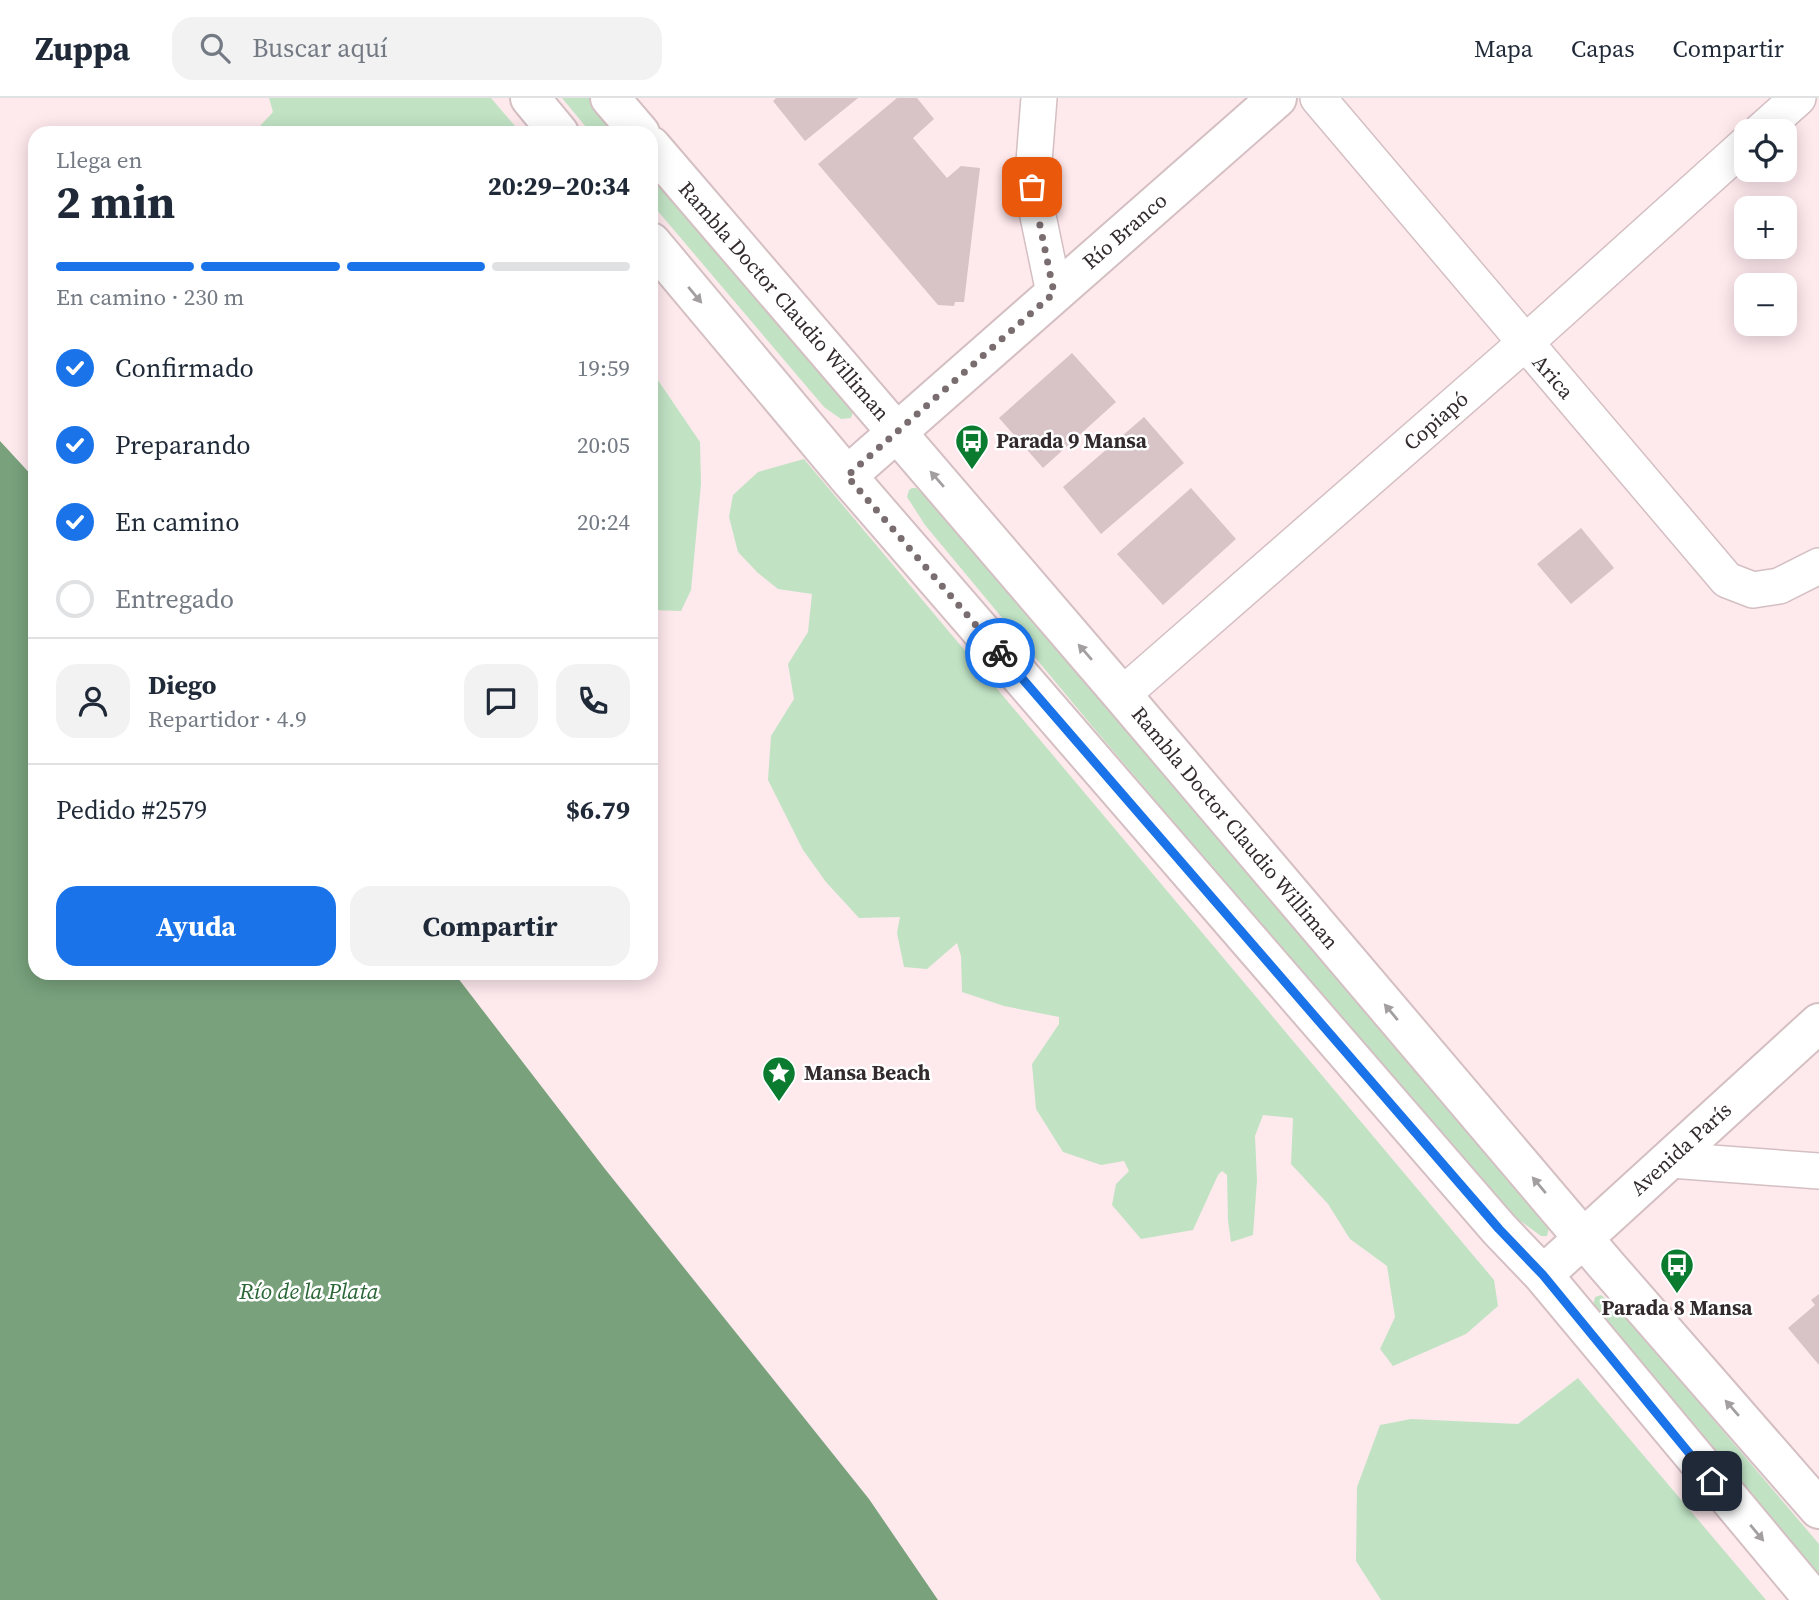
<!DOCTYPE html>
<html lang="es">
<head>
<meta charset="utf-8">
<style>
	body { margin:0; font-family:"Source Serif 4",serif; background:#f2f2f3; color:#1f2937; height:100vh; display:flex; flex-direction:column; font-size:26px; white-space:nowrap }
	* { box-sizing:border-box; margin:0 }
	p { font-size:23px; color:#747a83 }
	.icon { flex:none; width:38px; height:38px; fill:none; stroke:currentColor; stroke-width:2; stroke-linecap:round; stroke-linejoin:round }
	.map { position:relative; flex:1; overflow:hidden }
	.drawer { position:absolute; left:28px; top:28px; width:630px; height:854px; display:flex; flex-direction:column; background:#fff; border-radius:21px; box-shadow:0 4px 18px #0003 }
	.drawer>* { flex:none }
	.fabs { position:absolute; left:1734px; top:21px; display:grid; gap:14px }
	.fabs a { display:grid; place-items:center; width:63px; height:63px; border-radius:14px; background:#fff; box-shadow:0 4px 18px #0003; font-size:35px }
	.pin { position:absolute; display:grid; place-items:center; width:60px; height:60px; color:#fff; margin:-30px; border-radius:14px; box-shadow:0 4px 10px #0006 }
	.courier { position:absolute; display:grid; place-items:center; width:70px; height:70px; margin:-35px; border:5px solid #1a73e8; border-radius:50%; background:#fff; color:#222; box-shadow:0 2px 9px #0007 }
	.headline em { font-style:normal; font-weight:700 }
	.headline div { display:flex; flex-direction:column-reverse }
	.headline { display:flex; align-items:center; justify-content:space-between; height:119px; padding:0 28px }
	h1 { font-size:46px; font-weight:700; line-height:52px }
	.bar { display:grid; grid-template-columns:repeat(4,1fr); gap:10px 7px; align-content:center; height:84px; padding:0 28px }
	.bar i { height:9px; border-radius:5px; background:#e0e1e3 }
	.bar .current { background:#1a73e8 }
	.bar p { grid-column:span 4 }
	.line { display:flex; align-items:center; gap:18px; padding:0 28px; border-top:2px solid #e0e1e3 }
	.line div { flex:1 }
	.round { display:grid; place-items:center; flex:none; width:74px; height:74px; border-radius:21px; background:#f2f2f3 }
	ol { padding:0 28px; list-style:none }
	li { display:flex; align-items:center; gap:21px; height:77px }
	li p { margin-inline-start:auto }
	li .icon { padding:7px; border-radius:50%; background:#1a73e8; color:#fff; stroke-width:4 }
	li:last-child { color:#747a83 }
	li i { width:38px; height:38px; border:4px solid #e0e1e3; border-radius:50% }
	.primary-button { display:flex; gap:14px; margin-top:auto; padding:14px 28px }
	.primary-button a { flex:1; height:80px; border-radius:21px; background:#1a73e8; color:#fff; font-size:28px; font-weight:700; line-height:80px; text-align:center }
	.primary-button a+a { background:#f2f2f3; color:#1f2937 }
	header { display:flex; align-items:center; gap:42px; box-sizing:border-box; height:98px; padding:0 35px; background:#fff; border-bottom:2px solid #e0e1e3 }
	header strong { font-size:33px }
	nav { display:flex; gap:38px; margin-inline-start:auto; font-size:24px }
	.search { width:490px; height:63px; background:#f2f2f3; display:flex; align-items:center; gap:18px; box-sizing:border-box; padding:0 24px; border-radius:21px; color:#747a83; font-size:26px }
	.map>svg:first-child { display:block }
	.green { fill:#c1e3c4 }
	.water { fill:#78a17c }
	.building { fill:#d8c3c7 }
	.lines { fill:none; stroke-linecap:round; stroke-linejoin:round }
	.street-casing { stroke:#d4bfc3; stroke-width:38 }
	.secondary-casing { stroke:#d4bfc3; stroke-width:42 }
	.street { stroke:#fff; stroke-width:35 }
	.secondary { stroke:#fff; stroke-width:38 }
	.oneway { fill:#a39fa0 }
	.done { stroke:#796d70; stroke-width:7; stroke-dasharray:0 12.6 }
	.route { stroke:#1a73e8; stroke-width:9 }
	.labels { text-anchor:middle; stroke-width:5; stroke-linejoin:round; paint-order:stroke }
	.street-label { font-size:21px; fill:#322a2c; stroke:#fff }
	.poi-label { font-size:21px; font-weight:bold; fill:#322a2c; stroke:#fff; text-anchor:start }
	.water-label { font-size:23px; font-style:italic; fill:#2a6636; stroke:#fff }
</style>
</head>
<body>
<header>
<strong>Zuppa</strong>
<div class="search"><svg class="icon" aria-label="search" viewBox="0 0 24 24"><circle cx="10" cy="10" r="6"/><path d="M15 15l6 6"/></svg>Buscar aquí</div>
<nav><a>Mapa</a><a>Capas</a><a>Compartir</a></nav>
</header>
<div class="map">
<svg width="1819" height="1502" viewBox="0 0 1819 1502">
	<rect width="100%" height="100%" fill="#fee9ed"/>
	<!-- green -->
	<path class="green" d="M269,0H491L521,35H211L260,28L273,14Z
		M562,0H593L623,35H591Z
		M651,68L841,293L853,314L851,320L841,321L824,309L651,105Z
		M651,272L700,344L701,386L691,492L681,513L651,512Z
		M804,361L1494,1182L1498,1208L1466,1236L1393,1268L1380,1251L1395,1219L1387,1168L1350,1141L1328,1106L1291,1066L1293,1020L1263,1017L1255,1038L1257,1082L1253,1137L1231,1144L1228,1122L1227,1077L1222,1073L1218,1077L1193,1132L1141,1141L1112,1107L1116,1086L1129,1073L1124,1063L1101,1067L1063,1054L1036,1011L1032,966L1059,926V919L1004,908L962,894L961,858L957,845L927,871L904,869L897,835L900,819L859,820L826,784L803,752L768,682L771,638L794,601L788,566L808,534L812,496L778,491L758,475L738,454L729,419L733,397L758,374Z
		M912,390H916L938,409L1549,1130L1547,1138H1541L1500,1108L1092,628L925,427L907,399L909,392Z
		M1601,1197L1621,1213L1819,1446V1483L1593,1207L1595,1199Z
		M1578,1280L1766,1502H1381L1356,1463L1357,1389L1380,1327L1411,1321L1518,1326Z"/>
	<!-- water -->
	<path class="water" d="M0,343L35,381V875H454L605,1071L869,1401L938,1502H0Z"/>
	<!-- building -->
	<path class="building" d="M776,0H858L805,43L773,3Z
		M897,0H917L934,21L913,40L947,80L961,68L980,70L964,204H955L954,208L938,207L818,66Z
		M1072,255L1116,304L1043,370L999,320Z
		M1144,319L1184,365L1101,436L1063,389Z
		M1191,390L1236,441L1163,507L1117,456Z
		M1581,430L1614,470L1571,506L1537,466Z
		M1819,1196V1267L1788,1230L1815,1207L1811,1202Z"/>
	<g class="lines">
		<!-- street casing -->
		<g class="street-casing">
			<path id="street" d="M1039,0L1032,89L1054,195
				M1318,0L1727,482L1753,492L1779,488L1819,468
				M1761,33L1798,0
				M1122,597L1525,245L1746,46
				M1671,1062L1819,1073"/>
		</g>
		<!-- secondary casing -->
		<g class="secondary-casing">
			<path id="secondary" d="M530,0L559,35
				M610,0L640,35
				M651,48L1122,597L1607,1168L1819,1411
				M651,144L847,378L1499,1131L1543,1177L1814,1502
				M847,378L1277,0
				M1543,1177L1819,925"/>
		</g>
		<!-- street -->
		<use href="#street" class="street"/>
		<!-- secondary -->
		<use href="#secondary" class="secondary"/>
	</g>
	<!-- one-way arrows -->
	<defs><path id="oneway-solid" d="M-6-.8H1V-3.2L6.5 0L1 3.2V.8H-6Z" transform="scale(1.75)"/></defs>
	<g class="oneway">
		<use href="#oneway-solid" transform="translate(695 197) rotate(50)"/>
		<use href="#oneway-solid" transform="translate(937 381) rotate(-131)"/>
		<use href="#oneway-solid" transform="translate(1085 554) rotate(-131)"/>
		<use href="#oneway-solid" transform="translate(1391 914) rotate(-130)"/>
		<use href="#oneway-solid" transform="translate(1539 1087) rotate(-130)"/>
		<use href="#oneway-solid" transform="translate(1732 1310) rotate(-131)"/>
		<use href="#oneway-solid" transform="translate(1757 1435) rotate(50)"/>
	</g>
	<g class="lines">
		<!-- done -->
		<path class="done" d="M1000,555L847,378L1054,195L1032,89"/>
		<!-- route -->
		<path class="route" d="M1000,555L1499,1131L1543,1177L1712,1383"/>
	</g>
	<!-- icons -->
	<defs>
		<g id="bus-pin" transform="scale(1.75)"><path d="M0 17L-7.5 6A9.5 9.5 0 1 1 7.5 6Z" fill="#0b7b30" stroke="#fff"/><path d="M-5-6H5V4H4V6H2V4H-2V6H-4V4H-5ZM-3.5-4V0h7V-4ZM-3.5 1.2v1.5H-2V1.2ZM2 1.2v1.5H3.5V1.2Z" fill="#fff"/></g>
		<g id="sight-pin" transform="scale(1.75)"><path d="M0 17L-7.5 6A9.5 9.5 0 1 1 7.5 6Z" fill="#0b7b30" stroke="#fff"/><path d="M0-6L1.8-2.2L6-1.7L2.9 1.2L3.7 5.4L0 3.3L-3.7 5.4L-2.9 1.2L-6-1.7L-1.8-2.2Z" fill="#fff"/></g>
	</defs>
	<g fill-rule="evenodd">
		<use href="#bus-pin" x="972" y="343"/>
		<use href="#sight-pin" x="779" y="975"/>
		<use href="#bus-pin" x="1677" y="1167"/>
	</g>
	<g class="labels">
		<!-- street labels -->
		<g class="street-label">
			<text transform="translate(1125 133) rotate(-41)" y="7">Río Branco</text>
			<text transform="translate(784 203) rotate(49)" y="7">Rambla Doctor Claudio Williman</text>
			<text transform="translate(1553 279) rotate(49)" y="7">Arica</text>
			<text transform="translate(1436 323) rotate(-41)" y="7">Copiapó</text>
			<text transform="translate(1235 730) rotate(50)" y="7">Rambla Doctor Claudio Williman</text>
			<text transform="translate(1681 1051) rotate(-42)" y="7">Avenida París</text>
		</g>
		<!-- poi labels -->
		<g class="poi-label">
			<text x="996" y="350">Parada 9 Mansa</text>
			<text x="804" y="982">Mansa Beach</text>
			<text x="1677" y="1217" text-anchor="middle">Parada 8 Mansa</text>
		</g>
		<!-- water labels -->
		<g class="water-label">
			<text x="309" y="1201">Río de la Plata</text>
		</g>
	</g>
</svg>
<div class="fabs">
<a><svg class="icon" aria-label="locate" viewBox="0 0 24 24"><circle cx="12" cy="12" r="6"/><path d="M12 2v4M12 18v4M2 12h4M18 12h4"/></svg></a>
<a>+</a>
<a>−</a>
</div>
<div class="pin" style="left:1032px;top:89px;background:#ea580c"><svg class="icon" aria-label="bag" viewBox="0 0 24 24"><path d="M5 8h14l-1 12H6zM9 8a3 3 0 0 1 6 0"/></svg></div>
<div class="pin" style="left:1712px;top:1383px;background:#1f2937"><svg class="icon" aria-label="home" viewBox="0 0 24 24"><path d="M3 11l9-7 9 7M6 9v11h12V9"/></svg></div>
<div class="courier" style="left:1000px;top:555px"><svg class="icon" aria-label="bike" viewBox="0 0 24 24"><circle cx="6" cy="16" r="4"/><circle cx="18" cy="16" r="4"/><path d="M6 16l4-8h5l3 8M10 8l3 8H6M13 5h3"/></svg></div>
<section class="drawer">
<div class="headline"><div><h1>2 min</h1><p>Llega en</p></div><em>20:29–20:34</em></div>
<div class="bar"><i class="current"></i><i class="current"></i><i class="current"></i><i></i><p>En camino · 230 m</p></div>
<ol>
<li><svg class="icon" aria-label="check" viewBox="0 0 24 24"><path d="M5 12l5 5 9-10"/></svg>Confirmado<p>19:59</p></li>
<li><svg class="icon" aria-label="check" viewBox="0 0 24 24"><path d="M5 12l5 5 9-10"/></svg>Preparando<p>20:05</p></li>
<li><svg class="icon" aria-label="check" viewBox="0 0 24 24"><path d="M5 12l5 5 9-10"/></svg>En camino<p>20:24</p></li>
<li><i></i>Entregado</li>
</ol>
<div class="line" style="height:126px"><a class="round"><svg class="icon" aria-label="person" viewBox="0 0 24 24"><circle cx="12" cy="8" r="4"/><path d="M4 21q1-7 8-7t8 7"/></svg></a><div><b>Diego</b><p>Repartidor · 4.9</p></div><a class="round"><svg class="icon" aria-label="chat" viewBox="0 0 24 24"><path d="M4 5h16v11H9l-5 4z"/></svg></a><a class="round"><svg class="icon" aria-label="phone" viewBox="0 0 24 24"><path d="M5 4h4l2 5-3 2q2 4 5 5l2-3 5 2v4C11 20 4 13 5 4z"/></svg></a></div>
<div class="line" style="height:91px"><div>Pedido #2579</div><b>$6.79</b></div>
<div class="primary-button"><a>Ayuda</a><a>Compartir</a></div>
</section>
</div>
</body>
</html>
